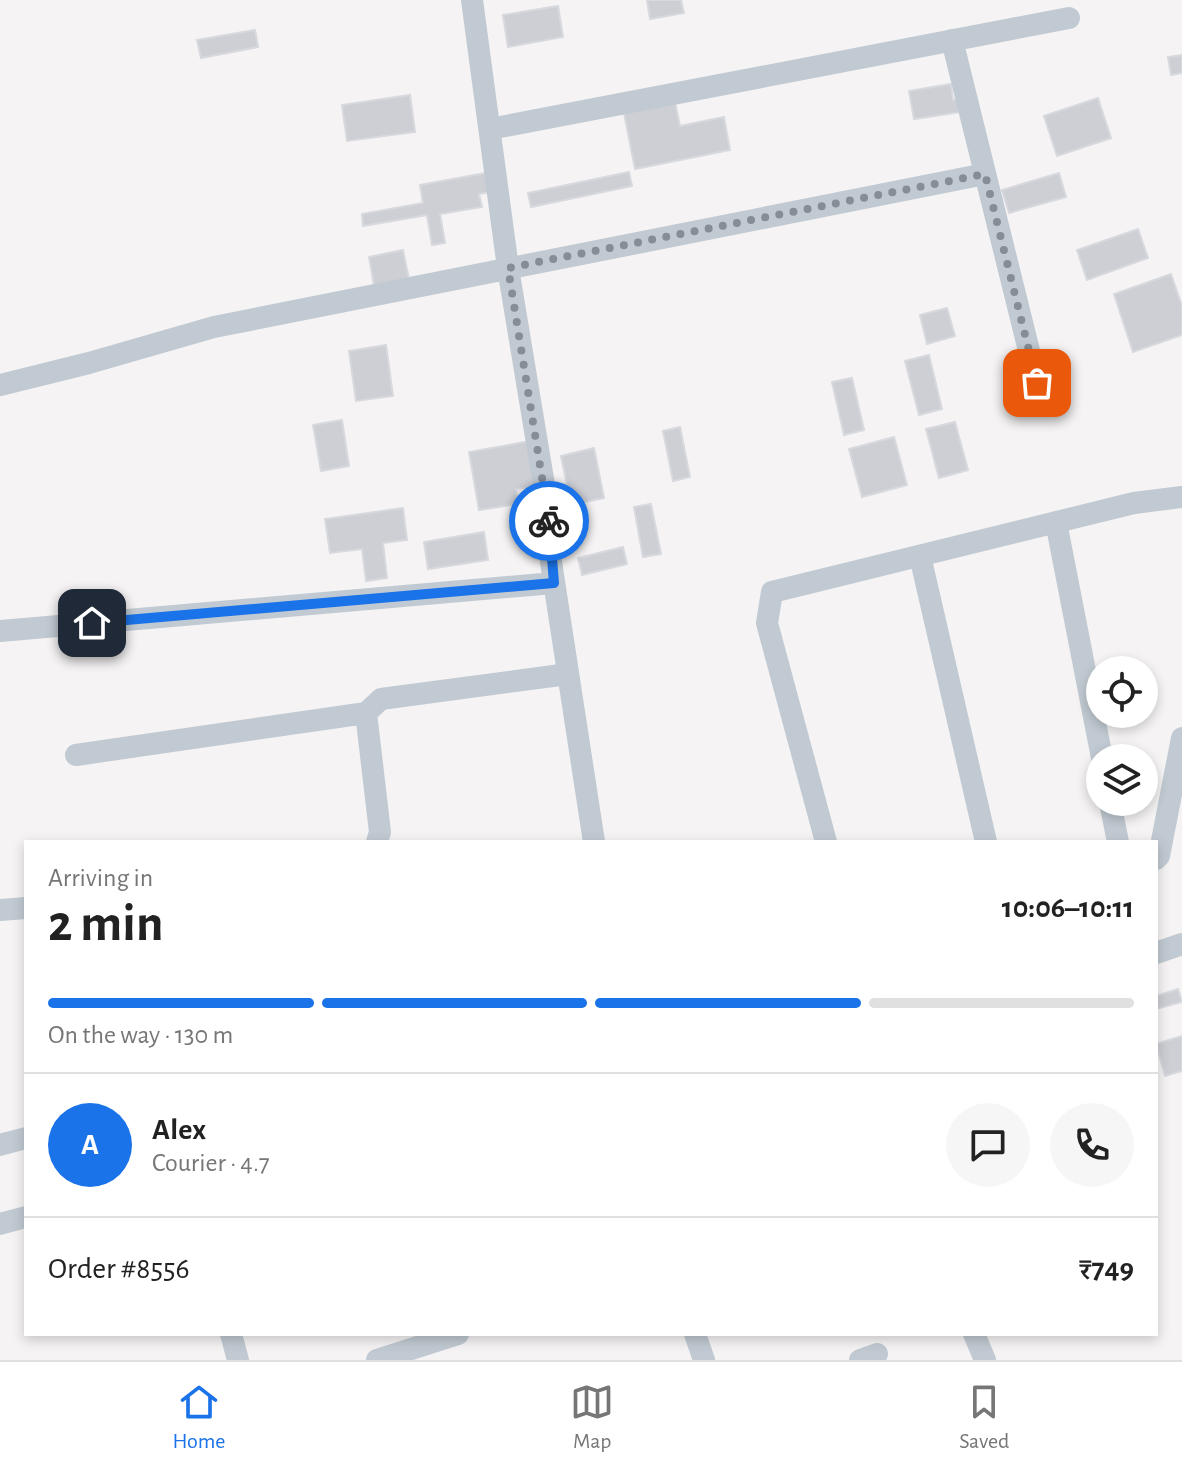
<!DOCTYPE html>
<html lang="en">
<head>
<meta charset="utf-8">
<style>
	body { margin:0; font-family:"Alegreya Sans",sans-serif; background:#f6f6f6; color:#222; height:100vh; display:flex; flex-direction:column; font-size:30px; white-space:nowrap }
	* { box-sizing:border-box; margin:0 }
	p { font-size:26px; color:#767676 }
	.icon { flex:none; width:44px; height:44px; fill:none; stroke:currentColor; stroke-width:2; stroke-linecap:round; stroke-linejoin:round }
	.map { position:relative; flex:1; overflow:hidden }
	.sheet { position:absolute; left:24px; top:840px; width:1134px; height:496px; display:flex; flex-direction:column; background:#fff; border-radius:0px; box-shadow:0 4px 12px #0003 }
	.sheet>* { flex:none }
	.buttons { position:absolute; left:1086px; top:656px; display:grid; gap:16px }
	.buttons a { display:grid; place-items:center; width:72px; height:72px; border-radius:50%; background:#fff; box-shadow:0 4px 12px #0003; font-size:40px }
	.pin { position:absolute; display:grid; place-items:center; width:68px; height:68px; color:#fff; margin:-34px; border-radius:16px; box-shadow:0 4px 12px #0006 }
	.courier { position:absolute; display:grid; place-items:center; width:80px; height:80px; margin:-40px; border:6px solid #1a73e8; border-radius:50%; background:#fff; color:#222; box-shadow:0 2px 10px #0007 }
	.summary em { font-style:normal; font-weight:700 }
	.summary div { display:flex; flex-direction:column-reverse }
	.summary { display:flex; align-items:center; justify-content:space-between; height:136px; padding:0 24px }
	h1 { font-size:52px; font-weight:700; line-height:60px }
	.bar { display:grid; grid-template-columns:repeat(4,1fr); gap:12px 8px; align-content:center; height:96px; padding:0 24px }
	.bar i { height:10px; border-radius:6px; background:#e0e0e0 }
	.bar .current { background:#1a73e8 }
	.bar p { grid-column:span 4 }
	.line { display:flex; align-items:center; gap:20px; padding:0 24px; border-top:2px solid #e0e0e0 }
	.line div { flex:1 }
	.round { display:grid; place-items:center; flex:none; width:84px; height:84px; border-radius:42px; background:#f6f6f6 }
	.dock { display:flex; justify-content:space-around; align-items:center; height:112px; border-top:2px solid #e0e0e0; background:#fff; font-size:22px; color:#767676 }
	.dock a { display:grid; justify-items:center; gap:4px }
	.dock .current { color:#1a73e8 }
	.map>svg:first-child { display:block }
	.building { fill:#cdcfd5; stroke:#d7d9de; stroke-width:2 }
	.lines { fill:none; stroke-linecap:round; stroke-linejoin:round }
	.street { stroke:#c1cad2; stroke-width:22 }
	.done { stroke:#868d94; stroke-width:8; stroke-dasharray:0 14.4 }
	.route { stroke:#1a73e8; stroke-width:10 }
</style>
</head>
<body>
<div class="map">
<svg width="1182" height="1360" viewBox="0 0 1182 1360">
	<rect width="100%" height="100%" fill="#f5f3f3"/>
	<!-- building -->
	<path class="building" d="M647,0H681L684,13L650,19Z
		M558,6L563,37L508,47L503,15Z
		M255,30L258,47L201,58L197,40Z
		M1182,55V73L1171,75L1168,57Z
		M951,84L953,100L960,99L961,112L914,119L909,91Z
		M410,95L415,132L347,141L342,105Z
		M674,97L680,126L724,117L730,150L635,169L623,108Z
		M1098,98L1111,138L1057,156L1044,116Z
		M629,172L632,186L531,207L528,193Z
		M486,173L490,192L479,194L482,207L440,214L445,243L432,245L427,215L363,226L362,214L423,203L420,185Z
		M1059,173L1066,197L1009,213L1002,190Z
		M1138,229L1148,258L1087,280L1077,250Z
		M403,250L410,284L375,291L369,257Z
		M1171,274L1182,306V335L1133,352L1114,294Z
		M947,308L955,336L927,344L920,315Z
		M386,345L393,396L356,401L349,351Z
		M929,355L942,409L919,415L905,361Z
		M852,378L864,430L844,435L832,382Z
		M342,420L349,466L321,471L313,425Z
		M955,422L968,470L939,478L926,429Z
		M680,427L690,477L673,481L663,431Z
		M894,437L907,485L862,497L849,449Z
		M536,440L543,485L516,489L518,504L479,510L469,452Z
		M594,448L604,498L571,505L561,456Z
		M651,504L661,554L643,557L634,507Z
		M403,508L407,540L383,543L387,578L366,581L362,549L330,553L325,519Z
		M484,532L488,560L428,569L424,542Z
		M623,547L627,564L582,575L578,558Z
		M1178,989L1182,1002L1156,1009V996Z
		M1182,1036V1071L1165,1076L1156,1044Z"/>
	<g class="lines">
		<!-- street -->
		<path class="street" d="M472,0L508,268L549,515L551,562L594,842
			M952,40L1037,383
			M490,129L1069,18
			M0,385L89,363L214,327L985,174
			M1056,522L1102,758
			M920,556L986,842
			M0,631L554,583
			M76,755L366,713
			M1110,802L1118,842
			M377,842L380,832L366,713L381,699L568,674
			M826,842L767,623L772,592L1134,503L1182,497
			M1156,859L1159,856L1182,738
			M0,910L26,908
			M1156,953L1182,944
			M0,1145L26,1138
			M0,1224L26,1217
			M231,1334L238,1360
			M695,1334L704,1360
			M974,1334L985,1360
			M377,1360L458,1334
			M860,1360L877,1354"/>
	</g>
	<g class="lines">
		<!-- done -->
		<path class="done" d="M549,521L508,268L985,174L1037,383"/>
		<!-- route -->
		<path class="route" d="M92,623L554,583L549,521"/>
	</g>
</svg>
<div class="buttons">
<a><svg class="icon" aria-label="locate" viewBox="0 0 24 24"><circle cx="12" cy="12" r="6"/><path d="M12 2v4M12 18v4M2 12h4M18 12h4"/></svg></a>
<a><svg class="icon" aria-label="layers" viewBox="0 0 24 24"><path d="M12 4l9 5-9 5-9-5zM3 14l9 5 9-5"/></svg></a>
</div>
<div class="pin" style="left:1037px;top:383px;background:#ea580c"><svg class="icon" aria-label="bag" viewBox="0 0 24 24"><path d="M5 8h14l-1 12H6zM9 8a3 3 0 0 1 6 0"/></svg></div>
<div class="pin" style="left:92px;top:623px;background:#1f2937"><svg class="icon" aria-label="home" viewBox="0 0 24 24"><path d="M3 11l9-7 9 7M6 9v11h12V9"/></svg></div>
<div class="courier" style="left:549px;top:521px"><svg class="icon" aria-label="bike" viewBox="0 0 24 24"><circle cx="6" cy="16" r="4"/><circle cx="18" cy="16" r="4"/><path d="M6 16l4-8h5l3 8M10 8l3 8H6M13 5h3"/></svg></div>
<section class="sheet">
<div class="summary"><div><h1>2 min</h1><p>Arriving in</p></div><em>10:06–10:11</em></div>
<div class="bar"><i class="current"></i><i class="current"></i><i class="current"></i><i></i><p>On the way · 130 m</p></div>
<div class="line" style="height:144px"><b class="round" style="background:#1a73e8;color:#fff">A</b><div><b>Alex</b><p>Courier · 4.7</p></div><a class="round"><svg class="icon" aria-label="chat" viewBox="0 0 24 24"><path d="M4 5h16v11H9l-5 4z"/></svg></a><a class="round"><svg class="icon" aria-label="phone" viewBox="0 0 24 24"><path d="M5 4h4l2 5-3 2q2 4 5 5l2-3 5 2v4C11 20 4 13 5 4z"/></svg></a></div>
<div class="line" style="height:104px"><div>Order #8556</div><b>₹749</b></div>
</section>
</div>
<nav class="dock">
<a class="current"><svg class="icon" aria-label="home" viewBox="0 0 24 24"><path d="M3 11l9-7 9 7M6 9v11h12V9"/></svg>Home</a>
<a><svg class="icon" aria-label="map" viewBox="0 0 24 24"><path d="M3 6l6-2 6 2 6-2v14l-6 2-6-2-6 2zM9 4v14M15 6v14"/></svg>Map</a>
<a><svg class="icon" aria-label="saved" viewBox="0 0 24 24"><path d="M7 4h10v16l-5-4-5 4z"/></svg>Saved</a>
</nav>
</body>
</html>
